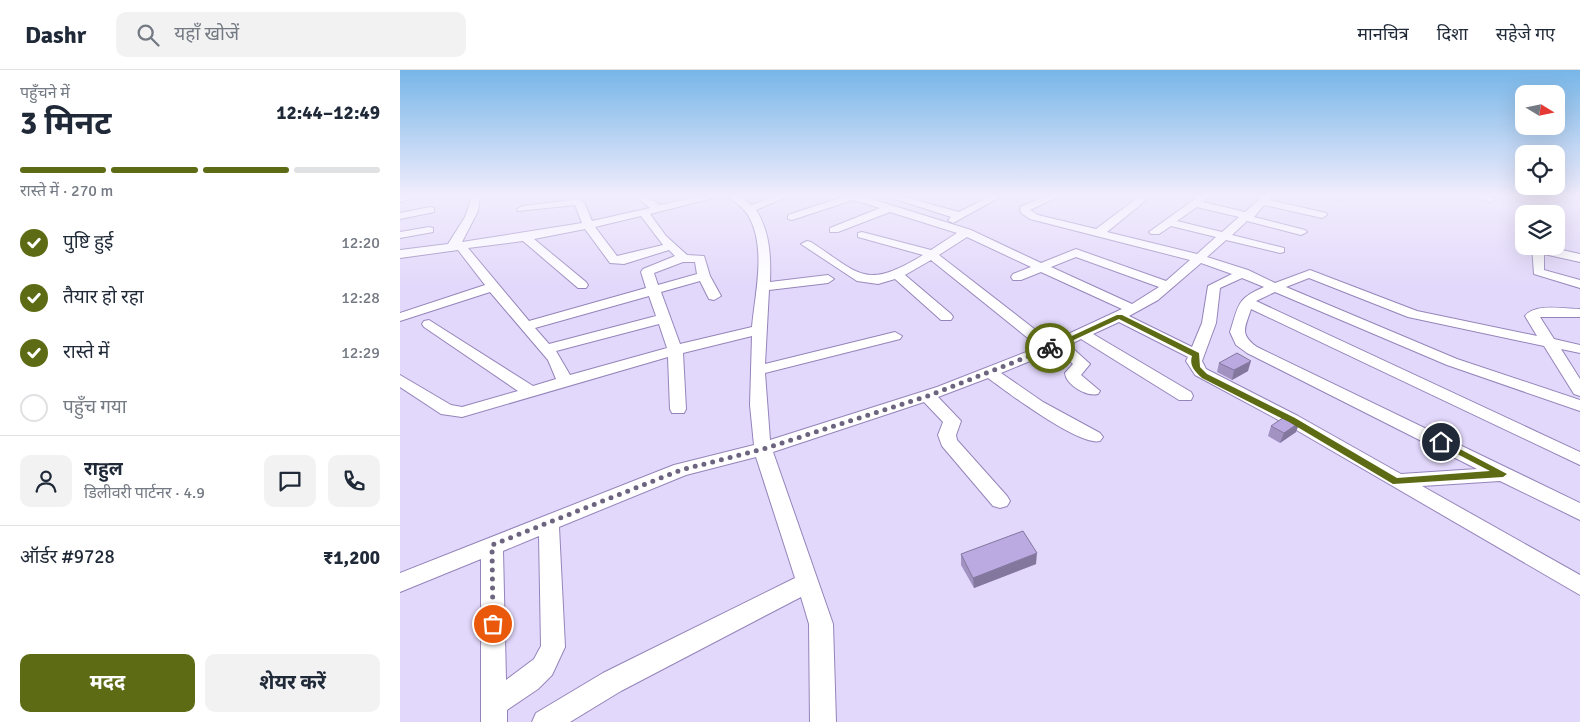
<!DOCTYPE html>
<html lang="hi">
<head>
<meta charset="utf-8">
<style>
	body { margin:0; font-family:Signika,"Noto Sans Devanagari",sans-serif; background:#f2f2f3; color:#1f2937; height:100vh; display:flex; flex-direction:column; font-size:19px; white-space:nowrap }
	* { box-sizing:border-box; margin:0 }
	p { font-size:16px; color:#747a83 }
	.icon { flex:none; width:28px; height:28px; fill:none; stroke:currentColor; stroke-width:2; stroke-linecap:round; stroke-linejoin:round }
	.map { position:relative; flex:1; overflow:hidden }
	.side { display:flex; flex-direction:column; background:#fff; width:400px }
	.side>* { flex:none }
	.needle { width:32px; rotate:100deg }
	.tools { position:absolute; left:1115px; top:15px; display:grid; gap:10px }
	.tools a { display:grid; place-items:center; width:50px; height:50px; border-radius:10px; background:#fff; box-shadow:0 5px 20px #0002; font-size:25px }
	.pin { position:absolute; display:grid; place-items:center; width:42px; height:42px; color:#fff; margin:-21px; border:2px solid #fff; border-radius:50%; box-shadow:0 1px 5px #0007 }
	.courier { position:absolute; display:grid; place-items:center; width:50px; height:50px; margin:-25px; border:4px solid #5d6b14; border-radius:50%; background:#fff; color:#222; box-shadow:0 1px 6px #0007 }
	.headline em { font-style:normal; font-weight:700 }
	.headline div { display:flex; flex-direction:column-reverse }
	.headline { display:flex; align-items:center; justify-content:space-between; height:85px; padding:0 20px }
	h1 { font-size:32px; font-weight:700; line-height:38px }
	.bar { display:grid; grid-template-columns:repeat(4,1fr); gap:8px 5px; align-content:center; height:60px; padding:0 20px }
	.bar i { height:6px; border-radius:4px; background:#e0e1e3 }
	.bar .on { background:#5d6b14 }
	.bar p { grid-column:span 4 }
	.line { display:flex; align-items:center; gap:12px; padding:0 20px; border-top:1px solid #e0e1e3 }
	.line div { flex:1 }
	.round { display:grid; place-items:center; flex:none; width:52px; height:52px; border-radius:10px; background:#f2f2f3 }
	ol { padding:0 20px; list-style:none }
	li { display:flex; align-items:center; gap:15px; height:55px }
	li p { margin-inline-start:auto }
	li .icon { padding:5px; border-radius:50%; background:#5d6b14; color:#fff; stroke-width:4 }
	li:last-child { color:#747a83 }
	li i { width:28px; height:28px; border:2px solid #e0e1e3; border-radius:50% }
	.primary-button { display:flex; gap:10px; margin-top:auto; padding:10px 20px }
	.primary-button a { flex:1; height:58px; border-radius:10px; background:#5d6b14; color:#fff; font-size:20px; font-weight:700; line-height:58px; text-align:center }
	.primary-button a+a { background:#f2f2f3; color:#1f2937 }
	header { display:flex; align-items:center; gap:30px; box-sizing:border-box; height:70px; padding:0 25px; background:#fff; border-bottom:1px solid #e0e1e3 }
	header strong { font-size:24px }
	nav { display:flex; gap:28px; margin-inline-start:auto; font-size:18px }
	.search { width:350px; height:45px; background:#f2f2f3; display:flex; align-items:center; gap:12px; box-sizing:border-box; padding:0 18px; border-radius:10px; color:#747a83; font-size:19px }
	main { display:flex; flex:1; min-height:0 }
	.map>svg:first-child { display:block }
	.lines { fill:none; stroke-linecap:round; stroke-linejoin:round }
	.street-casing { stroke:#9584ba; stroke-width:2 }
	.street { fill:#fff; fill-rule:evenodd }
	.wall { fill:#a192c2 }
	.shaded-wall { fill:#83779e }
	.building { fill:#bbaae2; stroke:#83779e }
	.route { fill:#5d6b14 }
	.done { stroke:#6d6580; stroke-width:5; stroke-dasharray:0 9 }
</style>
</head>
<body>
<header>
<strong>Dashr</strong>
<div class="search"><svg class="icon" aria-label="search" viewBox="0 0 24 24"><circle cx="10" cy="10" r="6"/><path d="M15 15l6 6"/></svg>यहाँ खोजें</div>
<nav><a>मानचित्र</a><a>दिशा</a><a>सहेजे गए</a></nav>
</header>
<main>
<section class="side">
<div class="headline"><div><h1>3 मिनट</h1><p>पहुँचने में</p></div><em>12:44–12:49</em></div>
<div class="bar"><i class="on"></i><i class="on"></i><i class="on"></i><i></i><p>रास्ते में · 270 m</p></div>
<ol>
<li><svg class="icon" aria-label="check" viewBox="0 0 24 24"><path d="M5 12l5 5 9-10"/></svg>पुष्टि हुई<p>12:20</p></li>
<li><svg class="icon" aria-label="check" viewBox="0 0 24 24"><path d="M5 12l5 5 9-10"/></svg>तैयार हो रहा<p>12:28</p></li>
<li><svg class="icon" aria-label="check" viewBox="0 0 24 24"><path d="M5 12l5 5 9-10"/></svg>रास्ते में<p>12:29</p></li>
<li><i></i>पहुँच गया</li>
</ol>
<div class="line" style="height:90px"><a class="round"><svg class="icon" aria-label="person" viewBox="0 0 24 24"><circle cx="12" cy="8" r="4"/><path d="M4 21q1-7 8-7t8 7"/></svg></a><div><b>राहुल</b><p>डिलीवरी पार्टनर · 4.9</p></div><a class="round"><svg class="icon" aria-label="chat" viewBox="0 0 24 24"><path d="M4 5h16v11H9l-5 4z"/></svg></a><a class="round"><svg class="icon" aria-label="phone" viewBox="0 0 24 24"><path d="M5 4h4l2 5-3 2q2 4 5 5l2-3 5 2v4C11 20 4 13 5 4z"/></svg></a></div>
<div class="line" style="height:65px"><div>ऑर्डर #9728</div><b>₹1,200</b></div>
<div class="primary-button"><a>मदद</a><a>शेयर करें</a></div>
</section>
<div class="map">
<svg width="1180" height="652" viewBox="0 0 1180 652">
	<rect width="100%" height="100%" fill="#e2d8fb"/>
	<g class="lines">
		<!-- street casing -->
		<g class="street-casing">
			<path id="street" d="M0,126H20L0,132Z
				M72,126H80L78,141L62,172L182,153L175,135L118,141L117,139L122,136L179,129L184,132L192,151L250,138L235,126H246L260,135L299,126H315L313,128L250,144L266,166L287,185L304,186L310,206L321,226L314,230L309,229L300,211L261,222L280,274L352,257C355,223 367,177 348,145C343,137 335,133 329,126H340L351,135L375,126H389L356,140C370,161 371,188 370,212L428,205L434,209L428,213L369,220L365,294L495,262L502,266L500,269L365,303L370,370L537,317L639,277L531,190L505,205L551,244L553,247L551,250H541L495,209L478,214L457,211L401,174L407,171L411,172C461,205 465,220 523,185L458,167V163L462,162L531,180L557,163L490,142L438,162H430V158L480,138L453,130L392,150L388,149V145L445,126H462L571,160L641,193L676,179L766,211L790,190L630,149L621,143L620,137L646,126H660L630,140L638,145L696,159L740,126H751L707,162L797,184L816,167L771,156L759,164H751L749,162L799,126H810L803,132L845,142L863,126H874L870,130L926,143L927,145L922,148L864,135L854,147L905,160L907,162L901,165L847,151L832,165L884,178V182L880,183L826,170L807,187L848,200L875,213L910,200L1017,241L1137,266L1125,246C1135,233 1165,239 1180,239V247H1140L1154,269L1180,275V283L1161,279L1180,309V326L1174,324L1144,276L1008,247L909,208L886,217L1057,289L1180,330V341L1047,295L875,222L856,231L1180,382V395L851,239C845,258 839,264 857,277L1180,433V450L1100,411L1022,416L1180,505V525L886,354L795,305L786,291L788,287L719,252L693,264L791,322L793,326L791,330H779L681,269L669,275L690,294L681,305L700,321L698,324C687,327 666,315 665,303L673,294L657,280L601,303L643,332L700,363L703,367L700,371C680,377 607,322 588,308L538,327L561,351L556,365L557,370L607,426L610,431L607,436L600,438L593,436L542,376L538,365L543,352L524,332L373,382L433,554L436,652H410L409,554L401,527L221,621L170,652H132L136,643L203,603L395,508L356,387L286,405L159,457L165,577L152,605L138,619L107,640V652H81V489L0,522V503L274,395L354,375L350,335L352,266L283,283L286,339L284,343H272L270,339L268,287L62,347L41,344L0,317V305L51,335L62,337L118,321L24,257L22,254L24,251L29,250L133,316L156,309L148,290L90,222L0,251V243L85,215L58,180L0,188V180L48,174L65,147ZM797,137L839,147L822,162L777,151ZM241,146L263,175L217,186L195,157ZM185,159L210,193L224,194L269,180L275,186L243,199L241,202L246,218L129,251L68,178L123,171L178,218H186L188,215L186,212L134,169ZM567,167L631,197L613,204L611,207L613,210H621L641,202L722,239L651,272L539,185ZM676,187L759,217L732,234L651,197ZM283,192H295L297,204L258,215L254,203ZM801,193L832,204L808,216L802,253L792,277L729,246L758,230ZM842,208L864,217C836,229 839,235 830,262L836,275L847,283L1077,399L1001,404L898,346L806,299L802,291L816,253L820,218ZM249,226L256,246L149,274L135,258ZM259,254L267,278L170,305L156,281ZM139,466L141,576L134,589L106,610L103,481Z
				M486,126H501L559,142L590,126H602L553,153L548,150L551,147Z
				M926,126H943L944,127L939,130Z
				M1068,126H1090L1096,129L1091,132Z
				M30,137L34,138V142L0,149V143Z
				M29,157L33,158V162L0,168V162Z
				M1132,176H1144L1180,184V192L1144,184V200L1180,210V218L1134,204Z"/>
		</g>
		<!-- street -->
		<use href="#street" class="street"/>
	</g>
	<!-- wall -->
	<path class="wall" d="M819,293L848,301L832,310L817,302Z
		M871,356L896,362L880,373L868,366Z
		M561,484L636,494L574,518L561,495Z"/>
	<!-- shaded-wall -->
	<path class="shaded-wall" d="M851,291L848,301L832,310L834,300Z
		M900,352L896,362L880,373L884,363Z
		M637,483L636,494L574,518L573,508Z"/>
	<!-- building -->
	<path class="building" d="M837,283L851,291L834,300L819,293Z
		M887,345L900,352L884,363L871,356Z
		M623,461L637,483L573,508L561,484Z"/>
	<!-- sky -->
	<linearGradient id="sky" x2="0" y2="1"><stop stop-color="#77b6e8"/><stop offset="0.58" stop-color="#f2edfd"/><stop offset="1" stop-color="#f2edfd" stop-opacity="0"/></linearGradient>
	<rect width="1180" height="217" fill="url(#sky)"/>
	<!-- route -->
	<path class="route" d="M717,245H722L799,283L800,297L807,304L895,348L997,408L1090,401L1038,374V370L1041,369L1107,404L1103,407L993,414L889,352L802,308C795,301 789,296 792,286L719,249L652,280L646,278Z"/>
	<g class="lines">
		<!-- done -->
		<path class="done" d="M93,554L92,475L281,400L363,379L528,326L650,278"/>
	</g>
</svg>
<div class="tools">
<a><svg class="needle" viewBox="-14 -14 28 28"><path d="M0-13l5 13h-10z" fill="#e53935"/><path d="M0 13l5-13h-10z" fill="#747a83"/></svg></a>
<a><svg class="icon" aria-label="locate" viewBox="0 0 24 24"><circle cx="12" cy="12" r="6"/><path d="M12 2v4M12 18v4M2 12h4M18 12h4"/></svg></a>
<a><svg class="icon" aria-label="layers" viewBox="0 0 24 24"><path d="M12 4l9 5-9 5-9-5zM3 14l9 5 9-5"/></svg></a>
</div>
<div class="pin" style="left:93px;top:554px;background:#ea580c"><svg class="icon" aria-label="bag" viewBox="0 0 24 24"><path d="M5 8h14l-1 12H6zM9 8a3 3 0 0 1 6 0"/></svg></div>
<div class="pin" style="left:1041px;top:372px;background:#1f2937"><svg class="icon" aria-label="home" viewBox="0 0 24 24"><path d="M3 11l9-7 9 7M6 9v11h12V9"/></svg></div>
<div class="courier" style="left:650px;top:278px"><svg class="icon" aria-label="bike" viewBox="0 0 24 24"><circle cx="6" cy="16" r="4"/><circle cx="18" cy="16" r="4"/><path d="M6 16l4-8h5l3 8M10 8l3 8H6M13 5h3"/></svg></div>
</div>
</main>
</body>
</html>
